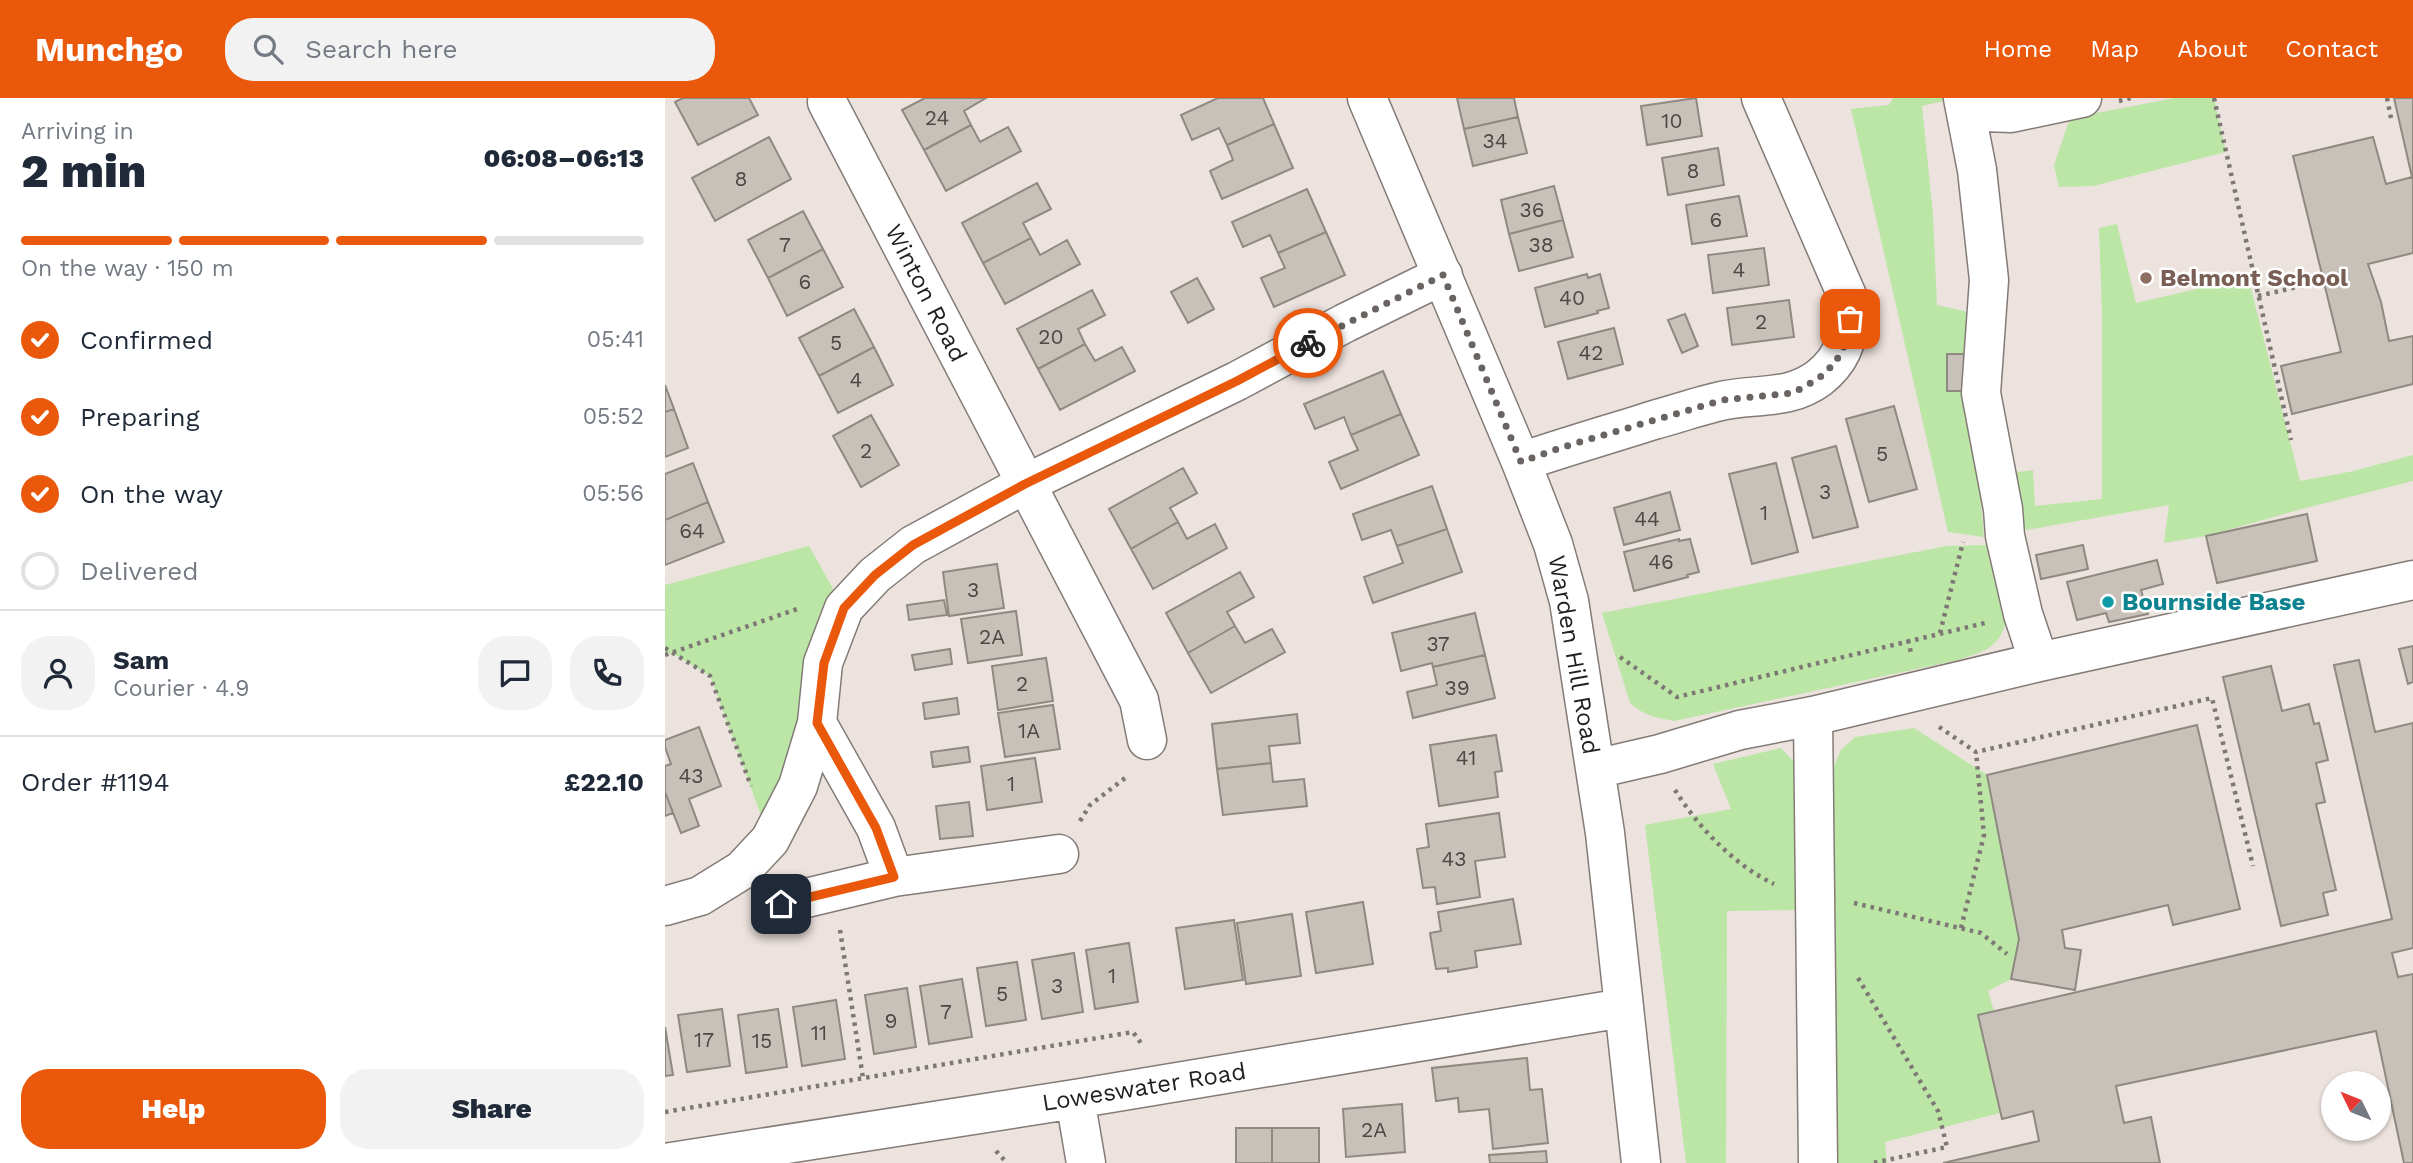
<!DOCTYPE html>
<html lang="en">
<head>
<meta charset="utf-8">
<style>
	body { margin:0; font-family:"Work Sans",sans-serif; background:#f2f2f3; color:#1f2937; height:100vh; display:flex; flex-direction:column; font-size:26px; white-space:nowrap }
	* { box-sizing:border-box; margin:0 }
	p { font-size:23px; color:#747a83 }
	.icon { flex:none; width:38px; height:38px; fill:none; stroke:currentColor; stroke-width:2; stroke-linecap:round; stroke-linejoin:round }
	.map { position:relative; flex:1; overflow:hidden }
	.side { display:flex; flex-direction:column; background:#fff; width:665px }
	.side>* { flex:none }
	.needle { width:46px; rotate:313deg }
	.fabs { position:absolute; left:1656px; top:973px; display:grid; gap:14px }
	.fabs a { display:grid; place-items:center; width:70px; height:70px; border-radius:50%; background:#fff; box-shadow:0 2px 5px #0004; font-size:35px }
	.pin { position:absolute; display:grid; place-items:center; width:60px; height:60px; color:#fff; margin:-30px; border-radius:14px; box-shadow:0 4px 10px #0006 }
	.courier { position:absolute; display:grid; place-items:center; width:70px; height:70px; margin:-35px; border:5px solid #ea580c; border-radius:50%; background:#fff; color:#222; box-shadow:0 2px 9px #0007 }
	.summary em { font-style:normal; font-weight:800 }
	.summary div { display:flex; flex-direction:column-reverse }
	.summary { display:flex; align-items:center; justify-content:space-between; height:119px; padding:0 21px }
	h1 { font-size:46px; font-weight:800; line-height:52px }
	.bar { display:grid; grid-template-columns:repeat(4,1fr); gap:10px 7px; align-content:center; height:84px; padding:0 21px }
	.bar i { height:9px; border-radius:5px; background:#e0e1e3 }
	.bar .active { background:#ea580c }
	.bar p { grid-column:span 4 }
	.line { display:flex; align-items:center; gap:18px; padding:0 21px; border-top:2px solid #e0e1e3 }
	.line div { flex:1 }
	.round { display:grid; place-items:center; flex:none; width:74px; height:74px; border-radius:28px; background:#f2f2f3 }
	ol { padding:0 21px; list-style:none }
	li { display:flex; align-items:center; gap:21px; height:77px }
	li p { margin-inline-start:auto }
	li .icon { padding:7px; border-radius:50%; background:#ea580c; color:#fff; stroke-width:4 }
	li:last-child { color:#747a83 }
	li i { width:38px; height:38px; border:4px solid #e0e1e3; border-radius:50% }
	.primary-button { display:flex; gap:14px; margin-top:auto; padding:14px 21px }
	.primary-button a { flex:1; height:80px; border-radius:28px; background:#ea580c; color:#fff; font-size:28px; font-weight:800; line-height:80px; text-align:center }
	.primary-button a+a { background:#f2f2f3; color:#1f2937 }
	header { display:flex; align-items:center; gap:42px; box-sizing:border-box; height:98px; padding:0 35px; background:#ea580c; color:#fff }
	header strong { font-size:33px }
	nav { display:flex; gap:38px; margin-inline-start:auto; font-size:24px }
	.search { width:490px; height:63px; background:#f2f2f3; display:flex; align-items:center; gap:18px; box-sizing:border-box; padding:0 24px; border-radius:28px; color:#747a83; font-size:26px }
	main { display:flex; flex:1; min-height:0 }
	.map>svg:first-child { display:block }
	.green { fill:#bbe6a6 }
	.building { fill:#c8c1ba; stroke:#8f8982; stroke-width:2 }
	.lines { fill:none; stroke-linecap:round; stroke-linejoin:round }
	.minor-casing { stroke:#847b77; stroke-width:41 }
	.path { stroke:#7e7875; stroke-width:4.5; stroke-dasharray:3.5 5; stroke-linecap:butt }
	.minor { stroke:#fff; stroke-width:38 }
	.done { stroke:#696361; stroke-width:7; stroke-dasharray:0 12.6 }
	.route { stroke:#ea580c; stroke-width:9 }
	.education-dot { fill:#8d6e63; stroke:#fff; stroke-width:2.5 }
	.culture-dot { fill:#0f9aa8; stroke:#fff; stroke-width:2.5 }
	.labels { text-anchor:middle; stroke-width:5; stroke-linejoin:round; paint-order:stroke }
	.number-label { font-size:21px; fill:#4c4844 }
	.education-label { font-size:24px; font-weight:bold; fill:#785e54; stroke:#fff; text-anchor:start }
	.street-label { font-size:24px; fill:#221f1d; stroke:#fff }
	.culture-label { font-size:24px; font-weight:bold; fill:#0d838f; stroke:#fff; text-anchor:start }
</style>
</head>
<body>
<header>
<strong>Munchgo</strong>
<div class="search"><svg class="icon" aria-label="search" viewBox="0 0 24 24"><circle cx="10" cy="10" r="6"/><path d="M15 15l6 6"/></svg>Search here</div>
<nav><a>Home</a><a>Map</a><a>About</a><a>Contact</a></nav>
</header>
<main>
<section class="side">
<div class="summary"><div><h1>2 min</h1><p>Arriving in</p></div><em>06:08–06:13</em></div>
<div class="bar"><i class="active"></i><i class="active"></i><i class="active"></i><i></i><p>On the way · 150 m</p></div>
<ol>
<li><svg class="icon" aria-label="check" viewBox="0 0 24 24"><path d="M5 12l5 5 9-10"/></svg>Confirmed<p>05:41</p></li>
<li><svg class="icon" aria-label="check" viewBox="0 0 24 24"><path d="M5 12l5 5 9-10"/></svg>Preparing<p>05:52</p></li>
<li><svg class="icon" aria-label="check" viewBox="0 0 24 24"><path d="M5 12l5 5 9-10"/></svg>On the way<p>05:56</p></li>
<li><i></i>Delivered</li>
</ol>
<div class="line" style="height:126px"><a class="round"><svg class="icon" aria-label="person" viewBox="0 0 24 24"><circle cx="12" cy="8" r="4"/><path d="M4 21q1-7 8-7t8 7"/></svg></a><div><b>Sam</b><p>Courier · 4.9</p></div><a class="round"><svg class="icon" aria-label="chat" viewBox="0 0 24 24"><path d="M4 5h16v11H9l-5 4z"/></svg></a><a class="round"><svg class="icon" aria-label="phone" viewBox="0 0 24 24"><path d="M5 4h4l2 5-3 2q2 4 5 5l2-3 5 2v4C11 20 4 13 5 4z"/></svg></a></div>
<div class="line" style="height:91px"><div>Order #1194</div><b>£22.10</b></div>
<div class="primary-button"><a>Help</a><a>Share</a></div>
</section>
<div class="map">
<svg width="1748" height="1065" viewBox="0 0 1748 1065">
	<rect width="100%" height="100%" fill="#ece2de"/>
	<!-- green -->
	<path class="green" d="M1228,0H1291L1257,8L1268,117L1272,207L1303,214L1300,238L1319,439L1283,434L1186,11L1224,7Z
		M1510,0H1549L1561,54L1428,88L1394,89L1389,67L1405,20Z
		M1452,126L1471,205L1583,179L1635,383L1689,373L1748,357V383L1641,410L1541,438L1499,445L1504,407L1361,432C1352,415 1346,392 1352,374L1368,372L1370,408L1437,401V215L1434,130Z
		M1324,447L1340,527C1332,552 1316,554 1293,562L1009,623C992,620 978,617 965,605L937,515L1282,448Z
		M144,448L179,510L105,742L45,578L7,555L0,557V487Z
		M1249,630L1322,677L1354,841L1346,881L1323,893L1329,913L1313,917L1335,1015L1220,1044L1222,1065H1170L1168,670L1176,652L1190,639Z
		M1116,650L1130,665L1140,812L1062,813L1061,1065H1021L980,727L1066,711L1048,666Z"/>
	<!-- building -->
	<path class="building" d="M18,0H84L93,17L33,47L10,4Z
		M260,0H321L299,13L306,27L259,52L237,12Z
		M553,0H598L609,26L562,47L554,30L527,42L516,17Z
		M792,0H849L853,19L799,31Z
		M1031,0L1037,38L982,47L976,8Z
		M1729,0H1748V155L1703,166L1716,204L1724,243L1748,238V286L1627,316L1616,268L1676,254L1628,58L1708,39L1721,86L1747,79Z
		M853,19L862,55L808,68L799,31Z
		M609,26L628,70L557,101L545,73L568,62L562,47Z
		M306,27L315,44L343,29L356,53L281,93L259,52Z
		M104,39L126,81L50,123L27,80Z
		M1053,50L1059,87L1003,97L997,60Z
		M372,85L386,111L358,125L366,140L318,165L297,125Z
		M889,88L898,122L844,136L836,102Z
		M642,91L661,134L613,155L605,137L578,149L567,124Z
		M1074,98L1082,138L1027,146L1021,107Z
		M138,113L158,151L103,180L83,142Z
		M898,122L908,159L854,173L844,136Z
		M661,134L680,177L609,209L596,180L620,170L613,155Z
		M366,140L375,157L402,142L415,166L340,206L318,165Z
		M1099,150L1104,187L1048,195L1043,157Z
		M158,151L178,189L122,218L103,180Z
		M922,176L923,180L935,176L944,210L932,213L933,215L880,229L870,190Z
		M532,180L549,211L523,225L506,194Z
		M427,192L440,217L413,231L420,246L373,271L352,231Z
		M1124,202L1129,239L1067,247L1062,210Z
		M189,211L209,249L154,278L134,240Z
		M1020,216L1033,248L1017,255L1003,222Z
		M949,230L958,266L903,281L893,244Z
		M420,246L430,263L457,249L470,273L395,312L373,271Z
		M209,249L228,287L173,315L154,278Z
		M1282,256H1299V293H1282Z
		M718,273L736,316L686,337L679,319L650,331L639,306Z
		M0,287L9,311L0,314Z
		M1229,308L1252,391L1204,404L1181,321Z
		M9,311L23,350L0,359V314Z
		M736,316L754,357L676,391L664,364L693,352L686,337Z
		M206,317L234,367L196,389L168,338Z
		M1171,348L1193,429L1148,440L1127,360Z
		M28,365L43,404L0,422V376Z
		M1111,365L1133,454L1087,466L1064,376Z
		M518,370L532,395L505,410L513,424L466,451L444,411Z
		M767,388L782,431L732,448L726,432L697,442L688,416Z
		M1005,394L1015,432L959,447L949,410Z
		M43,404L59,444L0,467V422Z
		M1642,416L1652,463L1552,485L1541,438Z
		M513,424L522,441L550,426L562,450L488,491L466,451Z
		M782,431L797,474L708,505L699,479L738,465L732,448Z
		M1014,441V443L1025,441L1034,474L1022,477L1023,479L969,493L959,454Z
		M1418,447L1423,471L1376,481L1371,457Z
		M1492,462L1498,486L1476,492L1483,516L1444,524L1441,515L1412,522L1402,484Z
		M332,466L339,510L284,518L278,474Z
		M575,474L589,499L562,514L570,528L523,555L501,515Z
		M279,502L282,517L244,522L242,507Z
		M351,513L357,557L303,565L296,521Z
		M810,515L820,557L768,569L767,565L736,573L727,535Z
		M570,528L580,545L607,531L620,554L546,595L523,555Z
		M1748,548V584L1743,586L1734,551Z
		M285,551L287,566L250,572L247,557Z
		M820,557L830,600L748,620L742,594L772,587L768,569Z
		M381,560L388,603L333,612L327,568Z
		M1694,562L1710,634L1748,625V850L1727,855L1733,879L1748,876V1065H1739L1711,933L1451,988L1459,1025L1486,1019L1495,1065H1278L1374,1043L1368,1013L1337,1021L1313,917L1727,821L1669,567Z
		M1606,568L1617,613L1644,606L1649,626L1654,625L1663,662L1651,665L1660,704L1651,706L1671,792L1658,795L1663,817L1616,828L1558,579Z
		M292,600L294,616L260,621L258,605Z
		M388,607L395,651L340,659L333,615Z
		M632,616L635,645L604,648L606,665L552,671L547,626Z
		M1532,627L1575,811L1508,827L1503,807L1397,832L1400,850L1416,852L1410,892L1346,881L1354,841L1322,677Z
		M34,629L56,688L24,701L34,728L16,735L0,694V668L6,666L0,649V642Z
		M831,637L837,673L830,674L833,699L774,708L765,647Z
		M303,649L305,664L268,669L266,654Z
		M370,660L377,704L322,712L316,668Z
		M606,665L608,684L639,681L642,708L558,717L552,671Z
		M0,694L8,715L0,718Z
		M304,704L308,738L275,741L271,708Z
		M834,715L840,759L810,763L815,799L772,806L770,789L758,790L752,751L764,749L761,726Z
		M848,801L856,846L810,853L812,869L783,874V870L771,871L765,835L776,833L773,814Z
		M698,804L708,866L651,875L641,814Z
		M627,816L636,878L581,886L572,825Z
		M569,822L578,882L520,891L511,830Z
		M464,845L473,904L430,911L421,852Z
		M409,855L418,914L377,921L367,862Z
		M352,864L361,922L321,928L312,870Z
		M297,881L307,939L264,946L255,888Z
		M242,890L251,949L209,956L200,897Z
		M171,902L180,961L137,968L128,909Z
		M57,911L65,968L22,974L13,917Z
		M113,911L122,969L81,975L73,917Z
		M0,929L8,977L0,978Z
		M862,960L865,992L877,991L883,1045L828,1051L824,1011L794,1014L793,1000L771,1003L767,970Z
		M737,1006L740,1054L681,1059L678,1011Z
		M571,1030H607V1065H571Z
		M607,1030H654V1065H607Z
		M881,1053L882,1065H825L824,1057Z"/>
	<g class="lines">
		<!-- minor casing -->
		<g class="minor-casing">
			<path id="minor" d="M702,0L856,364L888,446L904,503L940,735L976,1065
				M1298,0L1312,72L1324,182L1316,295L1338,411L1340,438L1358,516L1374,564
				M1304,0L1319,14L1346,15L1417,0
				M162,4L474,602L482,642
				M856,364C900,349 945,336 989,322C1011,316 1034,308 1056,303C1091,295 1123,303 1154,280C1181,259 1187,232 1183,200L1096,0
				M1148,618L1153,1065
				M152,625L211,730L229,779
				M930,671L995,656L1075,632L1148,618L1374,564L1748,482
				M116,806L229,779L394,756
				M0,808L35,798L77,772L105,742L133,688L152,625L158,565L179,510L210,477L248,447L360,386L572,283L680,225L778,177
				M410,1001L421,1065
				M0,1065L410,1001L958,910"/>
		</g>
		<!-- path -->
		<path class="path" d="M1549,0L1626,342
			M1722,0L1726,20
			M1454,3L1466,0
			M1593,198L1654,184
			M1275,535L1298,444
			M1243,542L1246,555
			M0,550L45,578L86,688
			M0,557L135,510
			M955,559L1012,599L1320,525
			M1274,629L1311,654L1547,600L1588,768
			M1010,692C1033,729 1069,767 1109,786
			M415,723L425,707L464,677
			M1189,805L1316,835L1342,856
			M1296,830L1319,737L1311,654
			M175,832L198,980
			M1193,880L1273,1013L1282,1049L1208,1065
			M0,1014L468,934L478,948
			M331,1053L342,1065"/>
		<!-- minor -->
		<use href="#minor" class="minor"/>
	</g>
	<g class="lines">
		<!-- done -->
		<path class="done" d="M643,245L778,177L856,364L898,349L1058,302L1128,295L1153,281L1170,265L1182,243L1185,221"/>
		<!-- route -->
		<path class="route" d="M116,806L229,779L211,730L152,625L159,565L179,510L210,477L248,447L360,386L572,283L643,245"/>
	</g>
	<!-- markers -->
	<circle class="education-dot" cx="1481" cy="180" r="7"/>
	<circle class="culture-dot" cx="1443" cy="504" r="7"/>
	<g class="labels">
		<!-- number labels -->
		<g class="number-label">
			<text x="272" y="27">24</text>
			<text x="1007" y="30">10</text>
			<text x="830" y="50">34</text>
			<text x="1028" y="80">8</text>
			<text x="76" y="88">8</text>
			<text x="867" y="119">36</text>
			<text x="1051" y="129">6</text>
			<text x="120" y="154">7</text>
			<text x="876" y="154">38</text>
			<text x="1074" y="179">4</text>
			<text x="140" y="191">6</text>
			<text x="907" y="207">40</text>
			<text x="1096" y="231">2</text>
			<text x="386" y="246">20</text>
			<text x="171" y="252">5</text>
			<text x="926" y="262">42</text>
			<text x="191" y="289">4</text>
			<text x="201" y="360">2</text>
			<text x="1217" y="363">5</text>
			<text x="1160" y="401">3</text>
			<text x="1099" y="422">1</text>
			<text x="982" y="428">44</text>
			<text x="27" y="440">64</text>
			<text x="996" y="471">46</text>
			<text x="308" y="499">3</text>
			<text x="327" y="546">2A</text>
			<text x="773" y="553">37</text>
			<text x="357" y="593">2</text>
			<text x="792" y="597">39</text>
			<text x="364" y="640">1A</text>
			<text x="801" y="667">41</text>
			<text x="26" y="685">43</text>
			<text x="346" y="693">1</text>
			<text x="789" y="768">43</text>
			<text x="447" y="885">1</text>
			<text x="392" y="895">3</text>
			<text x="337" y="903">5</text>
			<text x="281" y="921">7</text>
			<text x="226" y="930">9</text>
			<text x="154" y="942">11</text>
			<text x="39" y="949">17</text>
			<text x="97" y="950">15</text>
			<text x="709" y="1039">2A</text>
		</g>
		<!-- education labels -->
		<g class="education-label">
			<text x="1495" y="188">Belmont School</text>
		</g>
		<!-- street labels -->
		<g class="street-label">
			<text transform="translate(261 195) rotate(63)" y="8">Winton Road</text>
			<text transform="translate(909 557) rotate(80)" y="8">Warden Hill Road</text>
			<text transform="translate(479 989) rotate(-9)" y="8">Loweswater Road</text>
		</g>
		<!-- culture labels -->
		<g class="culture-label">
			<text x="1457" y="512">Bournside Base</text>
		</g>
	</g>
</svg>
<div class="fabs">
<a><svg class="needle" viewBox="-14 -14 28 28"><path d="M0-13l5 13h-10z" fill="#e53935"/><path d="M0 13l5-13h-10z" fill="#747a83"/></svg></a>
</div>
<div class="pin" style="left:1185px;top:221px;background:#ea580c"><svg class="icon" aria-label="bag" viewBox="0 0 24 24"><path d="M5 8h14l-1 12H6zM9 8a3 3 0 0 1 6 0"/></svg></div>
<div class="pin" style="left:116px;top:806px;background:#1f2937"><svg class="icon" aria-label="home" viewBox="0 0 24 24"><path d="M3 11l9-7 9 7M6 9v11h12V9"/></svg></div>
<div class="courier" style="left:643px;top:245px"><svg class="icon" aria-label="bike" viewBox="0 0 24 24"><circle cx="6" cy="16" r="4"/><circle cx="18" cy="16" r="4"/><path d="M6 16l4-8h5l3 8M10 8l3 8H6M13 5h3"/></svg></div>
</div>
</main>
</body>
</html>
